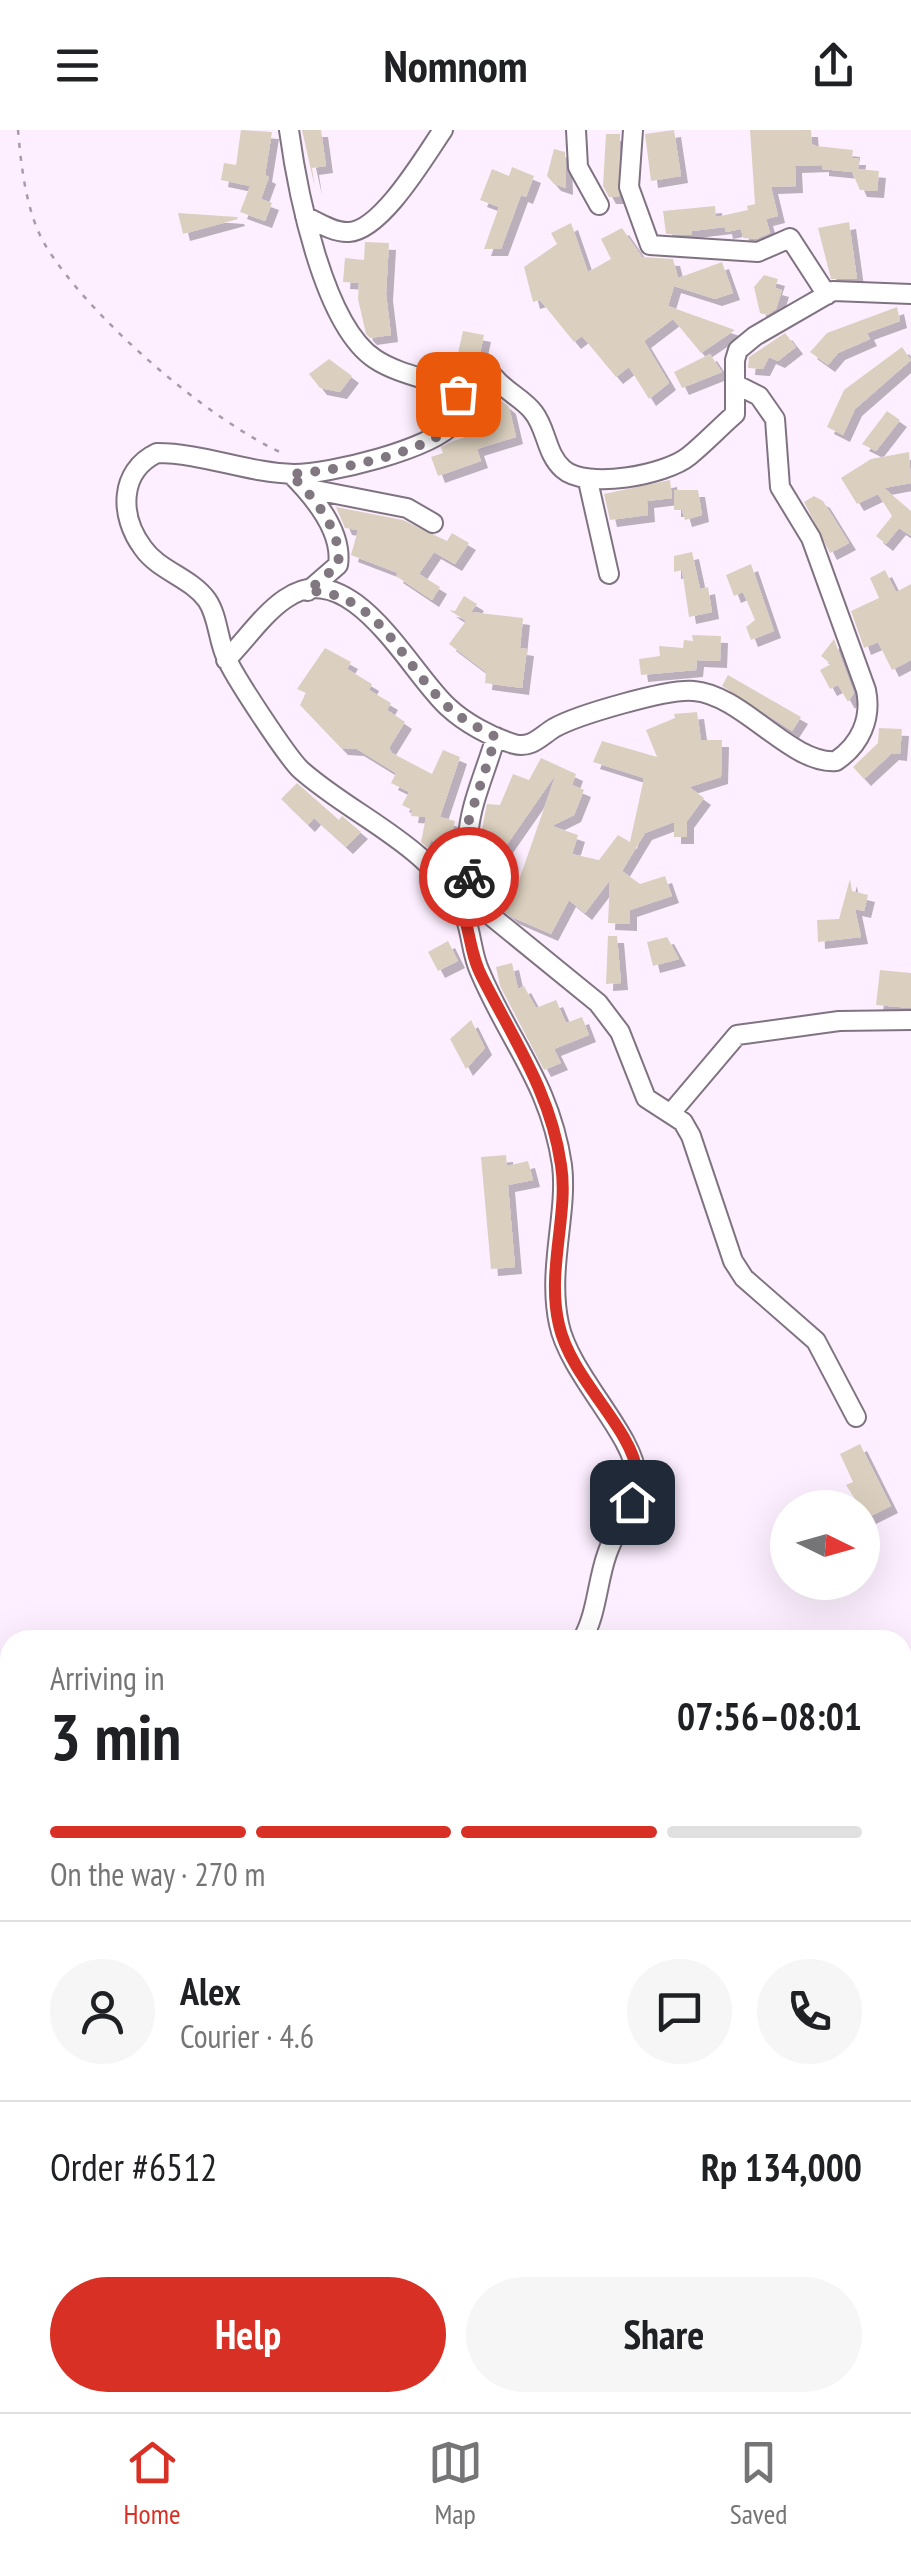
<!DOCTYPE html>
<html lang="en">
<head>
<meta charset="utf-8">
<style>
	body { margin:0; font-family:"PT Sans Narrow",sans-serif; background:#f6f6f6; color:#202124; height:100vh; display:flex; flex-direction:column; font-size:38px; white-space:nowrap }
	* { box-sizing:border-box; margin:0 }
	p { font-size:32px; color:#757577 }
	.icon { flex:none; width:55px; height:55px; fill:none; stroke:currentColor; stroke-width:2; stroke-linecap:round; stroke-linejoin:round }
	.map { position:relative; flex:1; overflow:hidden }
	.drawer { position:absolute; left:0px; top:1500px; width:912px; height:782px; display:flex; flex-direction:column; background:#fff; border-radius:30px 30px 0 0; box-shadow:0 10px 40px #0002 }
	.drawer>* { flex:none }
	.needle { width:65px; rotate:95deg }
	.controls { position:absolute; left:770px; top:1360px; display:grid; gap:20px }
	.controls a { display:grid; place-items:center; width:110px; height:110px; border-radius:50%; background:#fff; box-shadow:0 10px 40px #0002; font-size:50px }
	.pin { position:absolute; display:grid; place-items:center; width:85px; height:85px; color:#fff; margin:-42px; border-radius:20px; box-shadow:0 5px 15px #0006 }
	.courier { position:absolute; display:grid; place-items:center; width:100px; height:100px; margin:-50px; border:8px solid #d93025; border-radius:50%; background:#fff; color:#222; box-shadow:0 2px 12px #0007 }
	.head em { font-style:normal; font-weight:800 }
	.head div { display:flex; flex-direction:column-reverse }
	.head { display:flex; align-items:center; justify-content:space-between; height:170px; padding:0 50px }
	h1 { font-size:65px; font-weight:800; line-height:75px }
	.bar { display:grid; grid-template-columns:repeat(4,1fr); gap:15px 10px; align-content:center; height:120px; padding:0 50px }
	.bar i { height:12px; border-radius:8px; background:#e0e0e0 }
	.bar .on { background:#d93025 }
	.bar p { grid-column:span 4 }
	.line { display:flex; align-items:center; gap:25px; padding:0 50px; border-top:2px solid #e0e0e0 }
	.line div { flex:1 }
	.round { display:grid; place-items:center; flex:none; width:105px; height:105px; border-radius:52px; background:#f6f6f6 }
	.cta { display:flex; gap:20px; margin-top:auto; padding:20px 50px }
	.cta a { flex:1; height:115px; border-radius:60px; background:#d93025; color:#fff; font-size:40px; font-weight:800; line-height:115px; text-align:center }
	.cta a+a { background:#f6f6f6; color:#202124 }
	header { display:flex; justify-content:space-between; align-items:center; height:130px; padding:0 50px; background:#fff; font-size:45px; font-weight:800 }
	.tabs { display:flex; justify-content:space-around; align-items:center; height:140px; border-top:2px solid #e0e0e0; background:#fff; font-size:28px; color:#757577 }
	.tabs a { display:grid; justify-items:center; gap:5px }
	.tabs .on { color:#d93025 }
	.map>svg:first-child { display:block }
	.building { fill:#dbd0bf; filter:url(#shadow) }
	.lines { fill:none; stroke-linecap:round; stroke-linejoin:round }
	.minor-casing { stroke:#807381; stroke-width:22 }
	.path { stroke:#a69ba7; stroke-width:2.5; stroke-dasharray:5 8; stroke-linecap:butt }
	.minor { stroke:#fff; stroke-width:18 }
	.done { stroke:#807781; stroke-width:10; stroke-dasharray:0 18 }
	.route { stroke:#d93025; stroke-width:12 }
</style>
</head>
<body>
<header><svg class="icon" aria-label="menu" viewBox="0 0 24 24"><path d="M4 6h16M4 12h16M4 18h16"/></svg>Nomnom<svg class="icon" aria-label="share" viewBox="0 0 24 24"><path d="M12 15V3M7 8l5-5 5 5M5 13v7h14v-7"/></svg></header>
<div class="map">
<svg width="911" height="2282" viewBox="0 0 911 2282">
	<defs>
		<filter id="shadow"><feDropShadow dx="7" dy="7" stdDeviation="0" flood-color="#0004"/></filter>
	</defs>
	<rect width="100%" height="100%" fill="#fdefff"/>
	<!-- building -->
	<path class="building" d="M241,0L272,2L265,45L269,47L261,69L272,73L265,91L240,82L250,56L221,50L224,33L236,35Z
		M302,0H321L326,36L312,38L315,58Z
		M674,0L681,46L651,51L645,4Z
		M750,0H811L812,14L816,16L853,20L852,28H859L858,39L879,41L877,61L860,60L852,42L822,39V35L795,36L796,56L771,57L778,86L766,89L770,103L756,109L743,108L741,99L726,102L725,97L692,101L691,105L666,104L663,81L715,76L716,87L748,80L747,76L755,74Z
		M606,4H620L619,67H609L603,56Z
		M554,19L565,22L566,58L554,54L547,46Z
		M512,37L534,46L526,67L521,65L501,119H484L499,77L480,70L492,39L509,46Z
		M178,83L237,87L238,89L183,104Z
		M849,92L857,149H831L818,98Z
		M571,93L588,142L611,129L601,109L622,98L642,127L673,129L678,148L722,132L733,163L715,169L674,156L668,176L735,200L701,223L673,189L644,211L669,253L649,269L629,237L616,247L582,206L574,212L540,170L533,172L524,137L557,114L551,103Z
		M365,112L389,113L386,164L391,205L370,208L366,204L358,169L359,153L343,152L345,128L364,130Z
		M764,145L778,149L775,158L782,160L776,179L767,185L760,183L754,157Z
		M897,177L900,191L867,203L870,209L838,223L828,235L810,222L827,203Z
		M463,201L484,205L479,228L458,223Z
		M785,203L796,217L778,231L769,227L763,239L748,238L749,227Z
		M902,217L911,230L855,279L843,305L827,297L844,260Z
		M710,224L722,242L682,258L674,242Z
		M329,229L352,246L340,262L320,258L309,244Z
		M488,259L492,271L499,269L509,277L516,307L477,319L481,331L438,346L431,327L443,323L441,317L451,312L471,305V263Z
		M887,281L900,290L876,321L862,314Z
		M909,322L911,353L884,358L911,381V406L899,398L886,414L876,406L892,386L878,364L857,374L841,348L871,329Z
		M670,350L672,368L647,371L648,385L610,390L604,364Z
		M674,360H698L702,385L685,390L682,380H674Z
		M814,366L823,371L849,413L830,423L804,372Z
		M336,377L403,390L447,411L452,403L469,413L455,434L434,422L419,444L440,457L432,470L396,446L398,443L351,425L358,400L345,398Z
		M692,422L700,459L708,457L712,482L689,487L682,440L674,442V426Z
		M751,434L774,501L751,510L746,497L755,490L743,462L734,466L726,445Z
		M885,440L896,462L911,454V530L892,540L878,512L864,518L851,481L879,468L870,448Z
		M464,466L477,474L471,482L523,488L520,518L527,519L522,558L485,553L486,542L449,514L466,491L449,480L455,481Z
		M692,505L721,506L720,531L697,530L696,540L641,545L639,529L660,526L659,516L683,518L684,510L693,511Z
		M834,509L854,563L848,572L838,555L830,559L820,540L831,534L821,526Z
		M325,518L351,532L347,539L372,554L369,560L391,573L387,580L405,592L389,618L392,623L432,644L443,620L460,627L440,687L455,691L448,718L431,710L428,718L421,712L426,687L411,686L412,680L402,675L409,662L391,653L396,643L357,619L341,618L300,575L306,563L297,559Z
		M728,545L801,587L792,601L722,556Z
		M697,582L701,610H722L721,647L689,657L704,668L687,691V707H674V692L645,703L622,741L640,754L665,746L672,766L630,780V794L608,793L610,750L585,783L569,770L551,804L512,787L492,770L490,764L499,744L518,753L556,644L483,749L481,717L489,700L482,699L487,674L500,675L513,644L529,650L541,628L576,644L572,655L584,660L574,685L552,696L578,705L572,724L599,730L618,705L630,712L644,648L593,632L602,611L657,627L646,600L675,588L674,584Z
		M879,598L902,599L900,624L892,623L864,649L853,637L878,613Z
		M297,653L339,690L342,686L361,702L346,717L314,688L308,695L281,669Z
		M850,749L852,761L868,765L864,781L855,779L861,807L818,812L817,790L839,789Z
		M608,806H617L621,853L606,854Z
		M667,807L679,829L653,836L647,812Z
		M448,811L458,831L438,841L428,822Z
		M512,833L518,859L524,856L536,878L556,870L566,893L582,887L589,905L554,919L561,933L544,940L500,856L496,837Z
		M880,840L911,843V878L876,875Z
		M471,890L485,918L466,939L450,909Z
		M506,1025L507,1036L528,1031L533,1050L508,1055L515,1137L491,1139L481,1027Z
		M860,1314L891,1376L867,1388L846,1355L853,1352L840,1324Z"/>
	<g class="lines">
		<!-- minor casing -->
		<g class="minor-casing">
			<path id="minor" d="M289,0C297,59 323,195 375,229C396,243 425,248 448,257L458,264C460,274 462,285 454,293C430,320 329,344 294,344C248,343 203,323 157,323C119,341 119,386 143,418C159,441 190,447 207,470C218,486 218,510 226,527C233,545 288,628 301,640C355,688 432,715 464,784C472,803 471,823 480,842C510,913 550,954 562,1035C568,1083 547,1139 559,1194C569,1244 637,1308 636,1347C635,1376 616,1397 607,1424C597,1452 597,1484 582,1510
				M576,0L578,37L599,75
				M633,0L629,57L650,115L758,122L790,108L827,165
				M305,86C317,92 334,103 349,102C382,100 425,26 443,0
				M448,257L482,245L494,247C506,262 524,269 534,283C547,300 546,324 563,339C586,360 666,345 689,326C705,313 719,298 735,284V230L738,220L755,206L833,161L911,164
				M291,344C314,367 343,402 338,435L308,461
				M588,351L609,444
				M305,358L407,378L433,393
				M226,530C245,511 263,484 285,469C351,422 410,543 448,577C465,593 491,607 514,614C531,619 541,606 554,598C577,585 669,558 694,561C743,565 791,635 836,631C860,615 872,589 866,560L811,408L780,357L775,289L759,266L737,255
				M474,772C459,694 473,679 496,607
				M463,782L474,772L598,873L620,902L646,968L683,992L691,1006L733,1131L744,1148L816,1211L856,1287
				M671,983L737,905L839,891L911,890
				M0,1552L10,1554"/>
		</g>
		<!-- path -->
		<path class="path" d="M18,0C21,35 26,81 44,113C88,187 208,290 286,325"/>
		<!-- minor -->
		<use href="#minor" class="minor"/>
	</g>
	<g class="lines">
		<!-- done -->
		<path class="done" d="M458,264C460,274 462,285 454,294C425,324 331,342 290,344C314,367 343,402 338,435L308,461C377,462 400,530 443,572C458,588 477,597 496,607L466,699L469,747"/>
		<!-- route -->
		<path class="route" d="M469,747L474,772L463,782C470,803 471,827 482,847C514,910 551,964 561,1035C569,1084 546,1141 559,1195C571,1249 631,1297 637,1342C638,1351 634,1363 632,1372"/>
	</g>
</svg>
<div class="controls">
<a><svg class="needle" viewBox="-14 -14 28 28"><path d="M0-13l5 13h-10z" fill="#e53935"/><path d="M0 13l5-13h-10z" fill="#757577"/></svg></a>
</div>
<div class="pin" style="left:458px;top:264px;background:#ea580c"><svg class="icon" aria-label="bag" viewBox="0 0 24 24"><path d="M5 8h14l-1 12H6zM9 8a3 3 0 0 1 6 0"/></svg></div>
<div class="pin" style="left:632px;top:1372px;background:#1f2937"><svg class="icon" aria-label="home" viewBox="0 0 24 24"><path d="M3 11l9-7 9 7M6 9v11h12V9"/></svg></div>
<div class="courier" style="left:469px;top:747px"><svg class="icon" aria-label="bike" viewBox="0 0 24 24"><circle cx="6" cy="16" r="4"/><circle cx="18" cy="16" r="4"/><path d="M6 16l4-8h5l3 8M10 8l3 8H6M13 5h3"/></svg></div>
<section class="drawer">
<div class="head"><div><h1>3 min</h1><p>Arriving in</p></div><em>07:56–08:01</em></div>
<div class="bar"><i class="on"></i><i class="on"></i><i class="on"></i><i></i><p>On the way · 270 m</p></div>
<div class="line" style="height:180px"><a class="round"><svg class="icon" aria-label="person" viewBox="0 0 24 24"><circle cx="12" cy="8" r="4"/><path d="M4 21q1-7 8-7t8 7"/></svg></a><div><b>Alex</b><p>Courier · 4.6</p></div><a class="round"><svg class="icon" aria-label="chat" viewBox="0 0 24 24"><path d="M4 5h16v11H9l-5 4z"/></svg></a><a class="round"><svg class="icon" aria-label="phone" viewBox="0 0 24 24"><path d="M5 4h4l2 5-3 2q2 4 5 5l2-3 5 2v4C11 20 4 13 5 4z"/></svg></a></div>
<div class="line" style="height:130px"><div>Order #6512</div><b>Rp 134,000</b></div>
<div class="cta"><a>Help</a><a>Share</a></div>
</section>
</div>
<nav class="tabs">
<a class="on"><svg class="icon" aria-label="home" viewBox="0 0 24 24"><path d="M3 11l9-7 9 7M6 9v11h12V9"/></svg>Home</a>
<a><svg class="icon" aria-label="map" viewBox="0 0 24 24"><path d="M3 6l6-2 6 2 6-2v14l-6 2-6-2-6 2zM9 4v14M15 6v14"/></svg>Map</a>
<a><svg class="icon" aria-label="saved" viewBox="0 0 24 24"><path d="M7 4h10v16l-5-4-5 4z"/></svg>Saved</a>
</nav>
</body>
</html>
